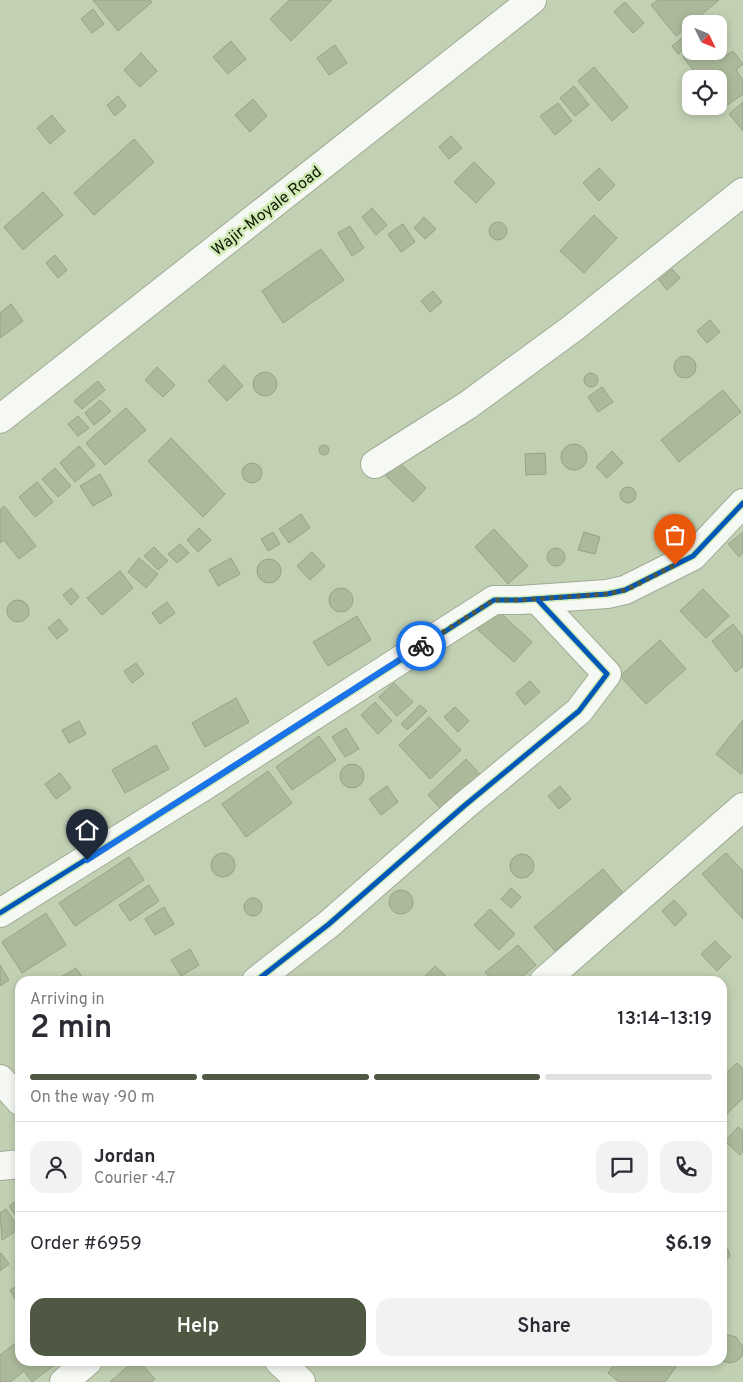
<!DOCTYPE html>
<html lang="en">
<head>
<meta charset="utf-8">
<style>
	body { margin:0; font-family:Overpass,sans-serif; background:#f2f2f3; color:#2b2b33; height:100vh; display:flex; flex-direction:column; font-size:19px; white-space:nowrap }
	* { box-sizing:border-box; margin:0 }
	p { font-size:16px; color:#7c7c81 }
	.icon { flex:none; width:28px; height:28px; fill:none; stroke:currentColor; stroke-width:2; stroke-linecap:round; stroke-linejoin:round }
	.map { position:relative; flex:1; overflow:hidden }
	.panel { position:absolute; left:15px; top:976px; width:712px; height:390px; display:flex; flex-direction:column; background:#fff; border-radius:15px; box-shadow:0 2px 8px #0003 }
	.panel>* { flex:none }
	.needle { width:32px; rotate:133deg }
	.buttons { position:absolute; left:682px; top:15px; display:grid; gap:10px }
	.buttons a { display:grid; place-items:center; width:45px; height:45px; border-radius:10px; background:#fff; box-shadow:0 2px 8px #0003; font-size:25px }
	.pin { position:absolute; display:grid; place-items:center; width:42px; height:42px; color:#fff; margin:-51px -21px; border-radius:50% 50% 50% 0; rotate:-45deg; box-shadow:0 0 5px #0007 }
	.pin .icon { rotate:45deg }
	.courier { position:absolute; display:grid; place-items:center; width:50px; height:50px; margin:-25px; border:4px solid #1a73e8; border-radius:50%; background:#fff; color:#222; box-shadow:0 1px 6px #0007 }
	.overview em { font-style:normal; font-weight:600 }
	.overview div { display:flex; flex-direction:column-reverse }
	.overview { display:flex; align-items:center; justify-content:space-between; height:85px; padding:0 15px }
	h1 { font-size:32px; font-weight:600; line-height:38px }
	.bar { display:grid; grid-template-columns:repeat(4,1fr); gap:8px 5px; align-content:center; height:60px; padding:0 15px }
	.bar i { height:6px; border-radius:4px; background:#e1e1e2 }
	.bar .active { background:#4e5842 }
	.bar p { grid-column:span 4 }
	.line { display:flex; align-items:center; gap:12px; padding:0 15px; border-top:1px solid #e1e1e2 }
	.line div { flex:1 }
	.round { display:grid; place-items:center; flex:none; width:52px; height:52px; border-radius:15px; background:#f2f2f3 }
	.primary-button { display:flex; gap:10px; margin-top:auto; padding:10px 15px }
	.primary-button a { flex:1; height:58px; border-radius:15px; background:#4e5842; color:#fff; font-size:20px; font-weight:600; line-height:58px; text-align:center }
	.primary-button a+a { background:#f2f2f3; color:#2b2b33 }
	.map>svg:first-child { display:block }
	.building { fill:#acba9b; stroke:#97a28b }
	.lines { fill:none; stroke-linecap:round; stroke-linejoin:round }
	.street-casing { stroke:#a0ab94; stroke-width:30 }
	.secondary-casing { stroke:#a0ab94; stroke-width:30 }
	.street { stroke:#f6f8f4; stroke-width:28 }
	.secondary { stroke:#f6f8f4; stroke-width:28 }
	.cycleway-casing { stroke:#d0eab4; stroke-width:8 }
	.cycleway { stroke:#0057b8; stroke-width:5 }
	.done { stroke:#4e5842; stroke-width:5; stroke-dasharray:0 9 }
	.route { stroke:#1a73e8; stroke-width:6 }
	.labels { text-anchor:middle; stroke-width:5; stroke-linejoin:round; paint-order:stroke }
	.street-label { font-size:16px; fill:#101805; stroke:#d0eab4 }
</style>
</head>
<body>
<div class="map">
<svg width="743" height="1382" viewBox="0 0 743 1382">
	<rect width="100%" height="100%" fill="#c2d0b3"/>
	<!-- building -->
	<path class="building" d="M93,0H150L152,2L118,31Z
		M289,0H332L291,41L270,19Z
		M658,0H719L676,36L651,5Z
		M625,2L644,23L633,33L614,12Z
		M93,9L104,24L92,33L81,19Z
		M690,32L691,43L678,54L672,46Z
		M231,41L246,59L228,74L213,57Z
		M335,45L347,63L329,75L317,58Z
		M719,47L725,56L733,51L743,64L736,70L743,80V94L722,109L719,104V79H700L683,57L691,50L719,51Z
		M141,53L157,71L140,87L124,70Z
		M594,67L628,107L612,121L578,81Z
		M574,86L589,105L575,116L560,98Z
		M118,96L126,106L115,116L107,105Z
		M253,99L267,116L250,132L235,115Z
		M743,102V131L729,114Z
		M558,103L572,121L555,135L540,116Z
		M52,115L65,131L50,144L37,128Z
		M451,136L462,148L449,159L439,147Z
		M134,139L154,162L94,215L74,193Z
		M474,162L495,183L476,203L454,182Z
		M599,168L615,185L599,201L583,183Z
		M43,192L63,215L23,250L4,227Z
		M372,208L387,225L376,235L362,217Z
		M594,215L617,238L584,273L560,251Z
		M424,217L436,229L425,239L414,228Z
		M489 231a9 9 0 1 1 18 0a9 9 0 1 1-18 0Z
		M403,224L415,242L401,252L388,234Z
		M350,226L364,248L352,256L338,233Z
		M321,249L344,280L283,323L262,291Z
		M55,255L67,270L58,278L46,263Z
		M672,269L680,278L667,290L659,280Z
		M433,291L442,302L430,312L421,301Z
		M11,304L23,321L0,338V313Z
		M710,320L720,332L707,343L697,331Z
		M674 367a11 11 0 1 1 22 0a11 11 0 1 1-22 0Z
		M224,365L243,386L227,401L208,381Z
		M157,367L175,385L163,397L145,380Z
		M253 384a12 12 0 1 1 24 0a12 12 0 1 1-24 0Z
		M584 380a7 7 0 1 1 14 0a7 7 0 1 1-14 0Z
		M98,381L105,390L82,409L74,401Z
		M602,387L613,402L598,412L588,397Z
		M723,390L741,412L679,462L661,440Z
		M100,400L111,411L94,425L85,413Z
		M126,408L146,430L105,465L86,443Z
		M78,416L89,428L78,436L68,424Z
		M171,438L225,494L203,517L148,461Z
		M561 457a13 13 0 1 1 26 0a13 13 0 1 1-26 0Z
		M319 450a5 5 0 1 1 10 0a5 5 0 1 1-10 0Z
		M79,446L95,465L75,482L60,463Z
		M612,451L623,463L607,478L596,467Z
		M545,453L546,474L526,475L525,454Z
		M399,462L426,488L413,502L386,476Z
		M242 473a10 10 0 1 1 20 0a10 10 0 1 1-20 0Z
		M55,468L71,486L58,497L42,479Z
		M100,474L112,495L93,506L80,486Z
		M37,482L53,502L35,517L19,497Z
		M620 495a8 8 0 1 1 16 0a8 8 0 1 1-16 0Z
		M4,506L36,546L19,559L4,540L0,543V510Z
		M301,514L310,528L289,543L279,529Z
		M199,528L211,540L198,552L187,540Z
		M494,529L528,566L508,584L475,547Z
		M273,532L280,544L268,551L261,539Z
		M584,532L600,537L595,554L578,550Z
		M743,532V553L739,557L728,544Z
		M180,544L189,553L177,563L168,554Z
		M154,547L168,561L158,570L144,556Z
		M547 557a9 9 0 1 1 18 0a9 9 0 1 1-18 0Z
		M312,552L325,566L310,580L297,566Z
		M139,558L158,574L146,588L128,572Z
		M231,558L240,574L218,586L209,570Z
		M257 571a12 12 0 1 1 24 0a12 12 0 1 1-24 0Z
		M120,571L133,588L102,615L87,598Z
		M71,588L79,597L71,605L63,595Z
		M329 600a12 12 0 1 1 24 0a12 12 0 1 1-24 0Z
		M703,589L729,616L706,638L680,611Z
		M7 611a11 11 0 1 1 22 0a11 11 0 1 1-22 0Z
		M167,602L175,613L160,624L152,613Z
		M495,608L532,642L514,662L477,629Z
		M357,616L371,640L328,666L313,642Z
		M59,619L68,630L57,639L48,628Z
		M733,624L743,637V666L736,672L712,641Z
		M660,640L686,669L646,704L620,676Z
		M136,663L144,674L132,683L124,671Z
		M530,681L540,692L525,705L516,693Z
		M394,683L413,702L397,716L379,697Z
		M236,698L249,722L205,747L192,723Z
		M375,702L392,721L378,734L361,715Z
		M420,705L427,711L407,730L401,724Z
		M455,707L469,721L458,732L444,717Z
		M429,717L461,750L430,779L399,745Z
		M743,720V772L741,774L716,754Z
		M79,721L86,734L69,743L62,730Z
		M346,728L359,749L345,757L332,737Z
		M319,736L336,760L292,790L276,767Z
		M156,745L169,769L125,793L112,770Z
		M466,759L484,779L446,815L428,795Z
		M340 776a12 12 0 1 1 24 0a12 12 0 1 1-24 0Z
		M268,771L292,803L246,837L222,804Z
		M60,773L71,788L56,799L45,784Z
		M387,786L398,802L381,815L369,799Z
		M560,786L571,799L559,809L548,796Z
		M211 865a12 12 0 1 1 24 0a12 12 0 1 1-24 0Z
		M726,853L743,871V919L702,874Z
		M510 866a12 12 0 1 1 24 0a12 12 0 1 1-24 0Z
		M129,857L144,880L75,926L59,903Z
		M603,869L623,893L555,951L534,927Z
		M149,885L159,901L130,921L119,905Z
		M511,888L521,897L511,908L501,899Z
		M389 902a12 12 0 1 1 24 0a12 12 0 1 1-24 0Z
		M244 907a9 9 0 1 1 18 0a9 9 0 1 1-18 0Z
		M674,900L687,914L675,926L662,911Z
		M164,907L174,924L155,935L145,919Z
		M490,909L515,934L499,950L474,925Z
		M46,913L66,945L22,973L2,942Z
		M715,941L731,957L717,971L701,954Z
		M518,945L536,965L517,981H493L485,972Z
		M190,949L199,965L181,976L171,960Z
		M0,965L9,980L0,986Z
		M435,966L446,976L441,981H424L422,979Z
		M76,968L84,980L64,981L61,977Z
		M737,1063L743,1069V1098L725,1116L722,1114V1077Z
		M738,1127L743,1131V1151L740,1155L725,1141Z
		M20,1199V1222L9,1206Z
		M6,1209L19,1229L2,1240L0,1213Z
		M722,1244L728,1249L730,1256L722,1266Z
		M1,1253L9,1264L0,1271V1254Z
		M20,1284V1307L10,1290Z
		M729,1335L736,1337L743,1347L742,1356L737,1361L730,1363L722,1361V1337Z
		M20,1340V1361H50L53,1366L32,1382L24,1371L10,1382H0V1355Z
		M134,1361H139L155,1379L151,1382H110Z
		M617,1361H668L676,1367L665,1382H619L608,1373Z"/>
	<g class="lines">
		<!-- street casing -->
		<g class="street-casing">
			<path id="street" d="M375,464L468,405L573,328L743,192
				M0,913L201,788L494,600H520L607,594L625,590L693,556L743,503
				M256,981L329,924L464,806L579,711L607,674L537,599
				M544,981L743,807
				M0,1079L20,1101
				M0,1166L20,1164
				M279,1361L301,1382
				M64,1382L88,1361"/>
		</g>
		<!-- secondary casing -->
		<g class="secondary-casing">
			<path id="secondary" d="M0,419L532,0"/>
		</g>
		<!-- street -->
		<use href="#street" class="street"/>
		<!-- secondary -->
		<use href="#secondary" class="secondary"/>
		<!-- cycleway casing -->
		<g class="cycleway-casing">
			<path id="cycleway" d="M0,913L201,788L494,600H520L607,594L625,590L693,556L743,503
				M256,981L329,924L464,806L579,711L607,674L537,599"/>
		</g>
		<!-- cycleway -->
		<use href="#cycleway" class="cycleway"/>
	</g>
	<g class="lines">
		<!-- done -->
		<path class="done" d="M421,646L494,600H520L607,594L626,590L675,565"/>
		<!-- route -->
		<path class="route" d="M87,860L421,646"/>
	</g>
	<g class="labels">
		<!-- street labels -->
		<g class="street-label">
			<text transform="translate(266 210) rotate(-38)" y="6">Wajir-Moyale Road</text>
		</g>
	</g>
</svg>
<div class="buttons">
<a><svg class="needle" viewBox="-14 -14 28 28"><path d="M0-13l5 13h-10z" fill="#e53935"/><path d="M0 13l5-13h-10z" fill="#7c7c81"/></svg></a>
<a><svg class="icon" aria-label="locate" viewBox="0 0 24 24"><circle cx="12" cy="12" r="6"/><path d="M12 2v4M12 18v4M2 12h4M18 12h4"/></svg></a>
</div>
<div class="pin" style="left:675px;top:565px;background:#ea580c"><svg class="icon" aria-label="bag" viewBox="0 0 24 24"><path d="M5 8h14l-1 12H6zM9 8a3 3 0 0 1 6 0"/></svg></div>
<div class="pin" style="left:87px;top:860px;background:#1f2937"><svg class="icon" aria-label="home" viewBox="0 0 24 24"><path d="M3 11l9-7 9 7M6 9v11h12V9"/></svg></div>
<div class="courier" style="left:421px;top:646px"><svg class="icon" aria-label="bike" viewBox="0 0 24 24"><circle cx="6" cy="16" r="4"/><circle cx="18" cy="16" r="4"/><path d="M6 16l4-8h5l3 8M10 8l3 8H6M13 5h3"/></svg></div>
<section class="panel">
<div class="overview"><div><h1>2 min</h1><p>Arriving in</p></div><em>13:14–13:19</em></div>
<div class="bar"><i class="active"></i><i class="active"></i><i class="active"></i><i></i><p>On the way · 90 m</p></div>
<div class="line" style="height:90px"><a class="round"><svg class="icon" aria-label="person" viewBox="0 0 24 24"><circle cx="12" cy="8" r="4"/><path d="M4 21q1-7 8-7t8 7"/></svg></a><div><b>Jordan</b><p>Courier · 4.7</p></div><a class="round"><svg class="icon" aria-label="chat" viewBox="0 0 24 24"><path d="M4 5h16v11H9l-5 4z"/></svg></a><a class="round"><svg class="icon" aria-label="phone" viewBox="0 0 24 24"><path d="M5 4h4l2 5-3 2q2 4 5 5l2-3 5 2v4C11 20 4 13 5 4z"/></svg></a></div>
<div class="line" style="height:65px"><div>Order #6959</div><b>$6.19</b></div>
<div class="primary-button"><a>Help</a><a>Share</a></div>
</section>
</div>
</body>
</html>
